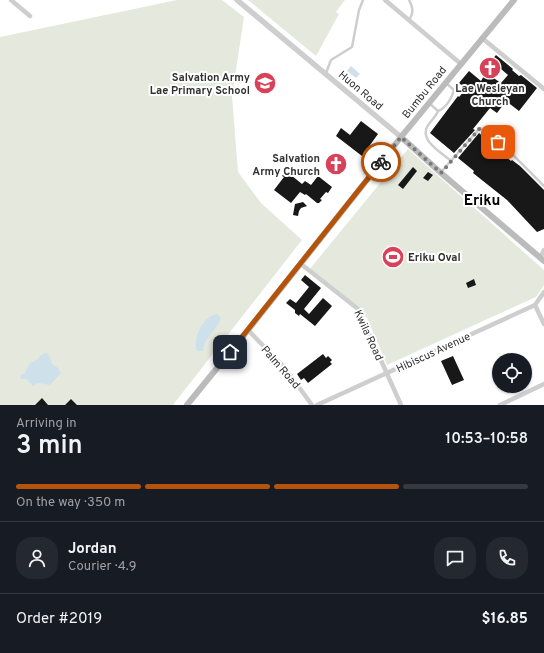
<!DOCTYPE html>
<html lang="en">
<head>
<meta charset="utf-8">
<style>
	body { margin:0; font-family:Overpass,sans-serif; background:#242831; color:#f1f3f6; height:100vh; display:flex; flex-direction:column; font-size:15px; white-space:nowrap }
	* { box-sizing:border-box; margin:0 }
	p { font-size:13px; color:#9ea1a6 }
	.icon { flex:none; width:22px; height:22px; fill:none; stroke:currentColor; stroke-width:2; stroke-linecap:round; stroke-linejoin:round }
	.map { position:relative; height:405px; overflow:hidden }
	.drawer { display:flex; flex-direction:column; background:#171b24; flex:1 }
	.drawer>* { flex:none }
	.controls { position:absolute; left:492px; top:353px; display:grid; gap:8px }
	.controls a { display:grid; place-items:center; width:40px; height:40px; border-radius:50%; background:#171b24; box-shadow:0 1px 3px #0004; font-size:20px }
	.pin { position:absolute; display:grid; place-items:center; width:34px; height:34px; color:#fff; margin:-17px; border-radius:8px; box-shadow:0 2px 6px #0006 }
	.courier { position:absolute; display:grid; place-items:center; width:40px; height:40px; margin:-20px; border:3px solid #b45309; border-radius:50%; background:#fff; color:#222; box-shadow:0 1px 5px #0007 }
	.headline em { font-style:normal; font-weight:600 }
	.headline div { display:flex; flex-direction:column-reverse }
	.headline { display:flex; align-items:center; justify-content:space-between; height:68px; padding:0 16px }
	h1 { font-size:26px; font-weight:600; line-height:30px }
	.bar { display:grid; grid-template-columns:repeat(4,1fr); gap:6px 4px; align-content:center; height:48px; padding:0 16px }
	.bar i { height:5px; border-radius:3px; background:#363941 }
	.bar .on { background:#b45309 }
	.bar p { grid-column:span 4 }
	.line { display:flex; align-items:center; gap:10px; padding:0 16px; border-top:1px solid #363941 }
	.line div { flex:1 }
	.round { display:grid; place-items:center; flex:none; width:42px; height:42px; border-radius:16px; background:#242831 }
	.map>svg:first-child { display:block }
	.green { fill:#e5e9dd }
	.water { fill:#cee1ea }
	.building { fill:#181818; fill-rule:evenodd }
	.lines { fill:none; stroke-linecap:round; stroke-linejoin:round }
	.service { stroke:#cecece; stroke-width:2.5 }
	.minor { stroke:#cecece; stroke-width:4.5 }
	.tertiary { stroke:#cecece; stroke-width:5.5 }
	.secondary { stroke:#bbb; stroke-width:6 }
	.done { stroke:#797979; stroke-width:4; stroke-dasharray:0 7.2 }
	.route { stroke:#b45309; stroke-width:5 }
	.labels { text-anchor:middle; stroke-width:4; stroke-linejoin:round; paint-order:stroke }
	.poi-label { font-size:11px; font-weight:bold; fill:#313131; stroke:#fff; text-anchor:end }
	.street-label { font-size:11px; fill:#313131; stroke:#fff }
	.district-label { font-size:15px; font-weight:bold; fill:#000; stroke:#fff }
</style>
</head>
<body>
<div class="map">
<svg width="544" height="405" viewBox="0 0 544 405">
	<rect width="100%" height="100%" fill="#fff"/>
	<!-- green -->
	<path class="green" d="M177,0H222L244,17L232,96L238,172L261,203L302,240L173,405H0V37Z
		M248,0H345L336,12L339,14L316,56Z
		M408,149L544,270V285L536,297L387,365L367,318L309,270Z"/>
	<!-- water -->
	<path class="water" d="M351,66L360,74L356,78L347,71Z
		M217,314L221,318C217,331 205,336 203,351H199L196,350C194,336 203,316 217,314Z
		M45,353H47L50,357L52,364L58,368L61,373L50,385L38,383L33,386L26,379H21L20,375L24,374L30,363L38,359L41,355Z"/>
	<!-- building -->
	<path class="building" d="M496,55L513,69L512,70L519,76L521,75L537,88L519,111L506,101L497,113L490,108L473,129L475,130L454,153L430,133L458,96L459,97L466,89L459,83L469,71L481,81L485,74L484,62H490ZM494,63L508,75L501,83L495,79Z
		M361,121L378,134L362,156L336,136L341,128L350,135Z
		M479,133L511,161L512,160L520,166L544,190V229L537,232L507,200L473,173L474,171L458,158Z
		M334,154L346,167L339,174L327,161Z
		M413,167L417,171L403,189L398,185Z
		M286,171L302,184L305,181L311,185L318,176L332,187L328,193L326,192L320,199L322,200L319,203H317L306,194L305,195L300,192L291,203L274,190L284,177L282,176Z
		M428,172L433,175L428,181L423,178Z
		M303,202L307,206L301,208L299,211L298,216L293,215L295,204Z
		M305,275L321,288L304,309L309,314L323,298L332,306L315,326L300,314L299,316L295,313V310L286,303L290,299L296,303L309,287L301,280Z
		M474,279L476,285L468,288L466,283Z
		M323,354L326,358L328,356L332,360L330,362L332,364L308,383L304,378L301,380L297,374Z
		M453,356L464,380L452,385L441,361Z
		M42,398L48,405H35Z
		M71,399L77,405H65Z"/>
	<g class="lines">
		<!-- service -->
		<path class="service" d="M409,20C414,12 413,8 409,0
			M326,73L331,60L352,47L359,10L363,0
			M429,103L438,111C436,117 430,121 427,127C420,141 442,153 451,161
			M438,111C446,108 452,98 454,90L446,83
			M441,172L480,128L507,149L544,186"/>
		<!-- minor -->
		<path class="minor" d="M11,0L30,16
			M385,0L461,64
			M482,38L544,89
			M540,258L544,250
			M301,264L358,309L401,405
			M535,305L544,324
			M248,330L285,368L312,405
			M317,405L535,305L544,292
			M500,405L544,384"/>
		<!-- tertiary -->
		<path class="tertiary" d="M237,0L401,137"/>
		<!-- secondary -->
		<path class="secondary" d="M401,137L441,173L544,261
			M187,405L248,330L401,137L514,0"/>
	</g>
	<g class="lines">
		<!-- done -->
		<path class="done" d="M381,162L401,137L441,173L480,128L498,142"/>
		<!-- route -->
		<path class="route" d="M230,352L381,162"/>
	</g>
	<!-- icons -->
	<defs>
		<g id="church-disc" transform="scale(1.15)"><circle r="9.5" fill="#d84259" stroke="#fff"/><path d="M-1.2-6h2.4v3.5h3.3v2.4h-3.3V6h-2.4V-.1h-3.3v-2.4h3.3Z" fill="#fff"/></g>
		<g id="school-disc" transform="scale(1.15)"><circle r="9.5" fill="#d84259" stroke="#fff"/><path d="M0-5L7-2L0 1L-7-2ZM-4 1L0 2.5L4 1V4Q0 6-4 4Z" fill="#fff"/></g>
		<g id="stadium-disc" transform="scale(1.15)"><circle r="9.5" fill="#d84259" stroke="#fff"/><path d="M0-5a6.5 5 0 1 0 0 10a6.5 5 0 1 0 0-10ZM-3.5-1.8h7v3.6h-7Z" fill="#fff"/></g>
	</defs>
	<g fill-rule="evenodd">
		<use href="#church-disc" x="490" y="68"/>
		<use href="#school-disc" x="265" y="83"/>
		<use href="#church-disc" x="336" y="164"/>
		<use href="#stadium-disc" x="393" y="257"/>
	</g>
	<g class="labels">
		<!-- poi labels -->
		<g class="poi-label">
			<text x="250" y="81">Salvation Army<tspan x="250" dy="13">Lae Primary School</tspan></text>
			<text x="490" y="92" text-anchor="middle">Lae Wesleyan<tspan x="490" dy="13">Church</tspan></text>
			<text x="320" y="162">Salvation<tspan x="320" dy="13">Army Church</tspan></text>
			<text x="408" y="261" text-anchor="start">Eriku Oval</text>
		</g>
		<!-- street labels -->
		<g class="street-label">
			<text transform="translate(361 90) rotate(40)" y="4">Huon Road</text>
			<text transform="translate(424 92) rotate(-51)" y="4">Bumbu Road</text>
			<text transform="translate(369 335) rotate(65)" y="4">Kwila Road</text>
			<text transform="translate(433 352) rotate(-25)" y="4">Hibiscus Avenue</text>
			<text transform="translate(281 367) rotate(49)" y="4">Palm Road</text>
		</g>
		<!-- district labels -->
		<g class="district-label">
			<text x="482" y="205">Eriku</text>
		</g>
	</g>
</svg>
<div class="controls">
<a><svg class="icon" aria-label="locate" viewBox="0 0 24 24"><circle cx="12" cy="12" r="6"/><path d="M12 2v4M12 18v4M2 12h4M18 12h4"/></svg></a>
</div>
<div class="pin" style="left:498px;top:142px;background:#ea580c"><svg class="icon" aria-label="bag" viewBox="0 0 24 24"><path d="M5 8h14l-1 12H6zM9 8a3 3 0 0 1 6 0"/></svg></div>
<div class="pin" style="left:230px;top:352px;background:#1f2937"><svg class="icon" aria-label="home" viewBox="0 0 24 24"><path d="M3 11l9-7 9 7M6 9v11h12V9"/></svg></div>
<div class="courier" style="left:381px;top:162px"><svg class="icon" aria-label="bike" viewBox="0 0 24 24"><circle cx="6" cy="16" r="4"/><circle cx="18" cy="16" r="4"/><path d="M6 16l4-8h5l3 8M10 8l3 8H6M13 5h3"/></svg></div>
</div>
<section class="drawer">
<div class="headline"><div><h1>3 min</h1><p>Arriving in</p></div><em>10:53–10:58</em></div>
<div class="bar"><i class="on"></i><i class="on"></i><i class="on"></i><i></i><p>On the way · 350 m</p></div>
<div class="line" style="height:72px"><a class="round"><svg class="icon" aria-label="person" viewBox="0 0 24 24"><circle cx="12" cy="8" r="4"/><path d="M4 21q1-7 8-7t8 7"/></svg></a><div><b>Jordan</b><p>Courier · 4.9</p></div><a class="round"><svg class="icon" aria-label="chat" viewBox="0 0 24 24"><path d="M4 5h16v11H9l-5 4z"/></svg></a><a class="round"><svg class="icon" aria-label="phone" viewBox="0 0 24 24"><path d="M5 4h4l2 5-3 2q2 4 5 5l2-3 5 2v4C11 20 4 13 5 4z"/></svg></a></div>
<div class="line" style="height:52px"><div>Order #2019</div><b>$16.85</b></div>
</section>
</body>
</html>
